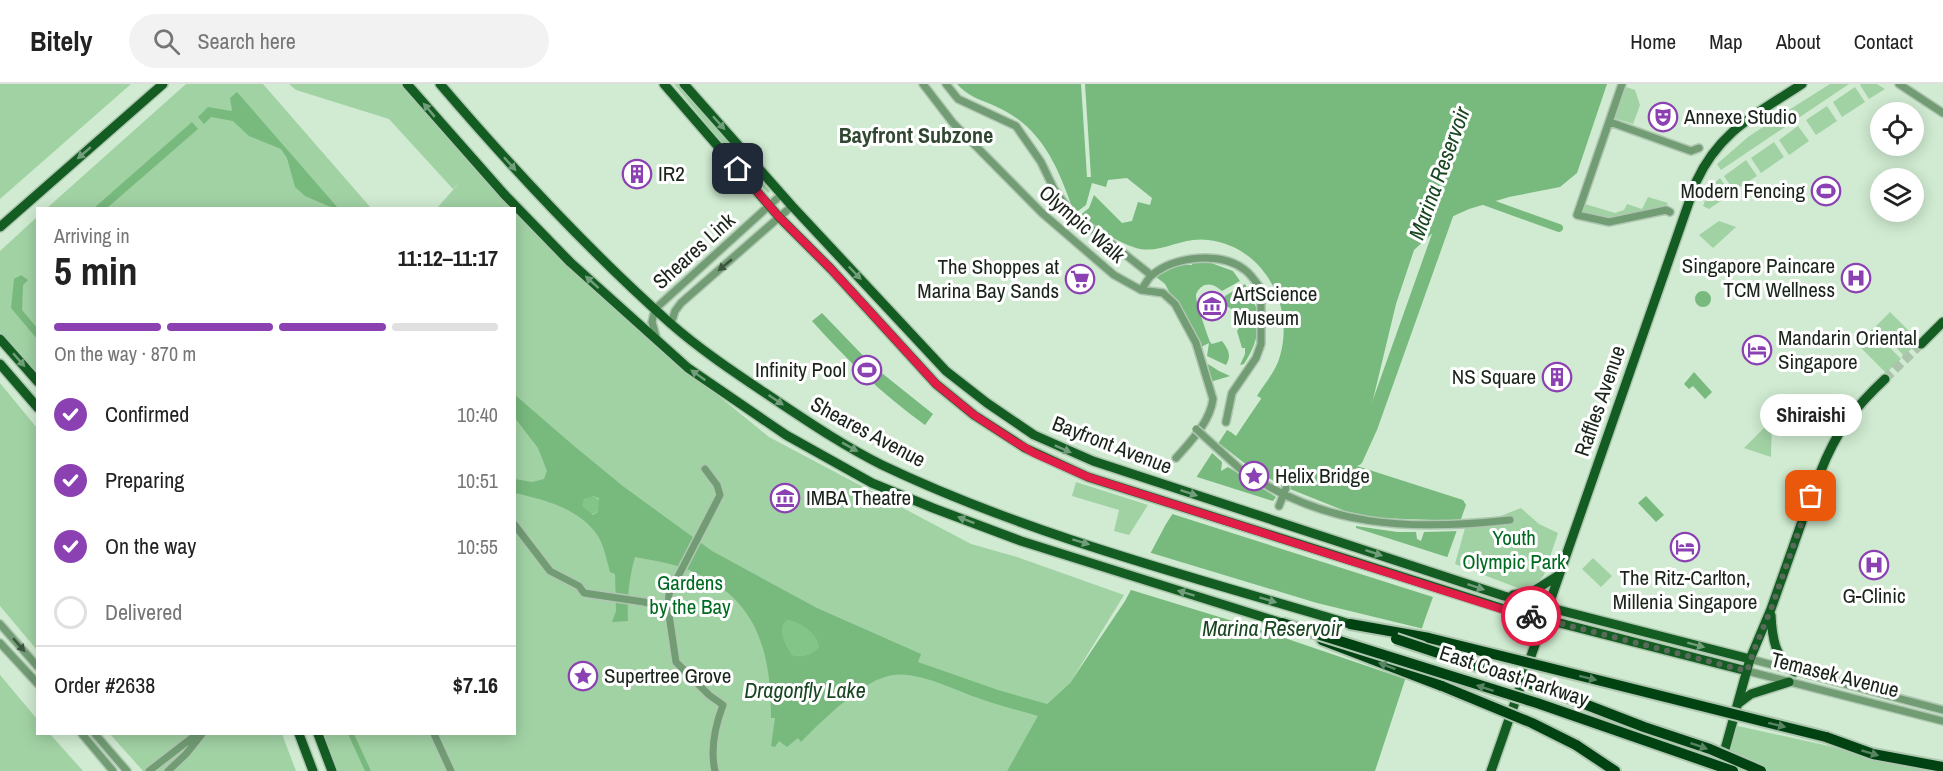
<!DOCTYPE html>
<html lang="en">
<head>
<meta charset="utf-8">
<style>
	body { margin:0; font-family:"Archivo Narrow",sans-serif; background:#f2f2f2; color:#222; height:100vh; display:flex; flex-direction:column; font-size:22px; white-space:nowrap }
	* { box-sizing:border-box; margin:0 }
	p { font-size:20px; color:#767676 }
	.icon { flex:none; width:33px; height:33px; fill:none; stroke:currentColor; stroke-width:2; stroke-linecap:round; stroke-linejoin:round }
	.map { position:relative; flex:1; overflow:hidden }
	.details { position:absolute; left:36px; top:123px; width:480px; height:528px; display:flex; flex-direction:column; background:#fff; border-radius:0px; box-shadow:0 3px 15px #0003 }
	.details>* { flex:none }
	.fabs { position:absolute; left:1870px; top:18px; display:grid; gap:12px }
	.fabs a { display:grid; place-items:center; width:54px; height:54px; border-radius:50%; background:#fff; box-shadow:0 3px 15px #0003; font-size:30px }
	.pin { position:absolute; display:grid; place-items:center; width:51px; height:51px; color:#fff; margin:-26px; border-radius:12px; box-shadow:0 3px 9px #0006 }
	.courier { position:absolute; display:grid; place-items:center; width:60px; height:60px; margin:-30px; border:4px solid #e11d48; border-radius:50%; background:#fff; color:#222; box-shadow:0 2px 8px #0007 }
	.bubble { position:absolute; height:42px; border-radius:21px; background:#fff; box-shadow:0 3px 15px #0003; font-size:20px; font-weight:700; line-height:42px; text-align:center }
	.head em { font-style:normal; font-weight:700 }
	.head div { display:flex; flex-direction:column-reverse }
	.head { display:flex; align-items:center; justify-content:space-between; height:102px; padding:0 18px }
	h1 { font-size:39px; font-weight:700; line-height:45px }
	.bar { display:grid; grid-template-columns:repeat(4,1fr); gap:9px 6px; align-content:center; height:72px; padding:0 18px }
	.bar i { height:8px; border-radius:4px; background:#e0e0e0 }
	.bar .selected { background:#8c41b3 }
	.bar p { grid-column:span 4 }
	.line { display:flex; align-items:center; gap:15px; padding:0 18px; border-top:2px solid #e0e0e0 }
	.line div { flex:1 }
	ol { padding:0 18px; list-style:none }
	li { display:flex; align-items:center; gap:18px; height:66px }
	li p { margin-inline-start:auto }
	li .icon { padding:6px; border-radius:50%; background:#8c41b3; color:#fff; stroke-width:4 }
	li:last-child { color:#767676 }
	li i { width:33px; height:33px; border:3px solid #e0e0e0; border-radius:50% }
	header { display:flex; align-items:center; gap:36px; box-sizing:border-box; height:84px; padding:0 30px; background:#fff; border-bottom:2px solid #e0e0e0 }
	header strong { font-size:28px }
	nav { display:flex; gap:33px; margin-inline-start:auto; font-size:21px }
	.search { width:420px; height:54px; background:#f2f2f2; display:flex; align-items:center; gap:15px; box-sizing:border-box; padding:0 21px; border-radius:33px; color:#767676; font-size:22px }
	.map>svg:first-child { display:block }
	.green { fill:#a1d2a4 }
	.forest { fill:#83c489 }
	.water { fill:#78b97e; fill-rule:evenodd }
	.pier { fill:#d0ebd1 }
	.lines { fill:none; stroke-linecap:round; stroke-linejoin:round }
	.canal { stroke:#78b97e; stroke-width:8 }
	.river { stroke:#78b97e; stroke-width:14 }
	.major-tunnel { stroke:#acc3ac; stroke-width:9; stroke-dasharray:9 4.5; stroke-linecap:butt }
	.minor-casing { stroke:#afc7b0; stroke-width:10 }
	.major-casing { stroke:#afc7b0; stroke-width:12 }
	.highway-casing { stroke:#afc7b0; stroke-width:14 }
	.minor { stroke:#719c74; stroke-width:7 }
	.major { stroke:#135c22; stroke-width:9 }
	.highway { stroke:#004211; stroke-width:10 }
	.minor-bridge-casing { stroke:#afc7b0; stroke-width:10; stroke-linecap:butt }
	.highway-bridge-casing { stroke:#afc7b0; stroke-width:14; stroke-linecap:butt }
	.minor-bridge { stroke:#719c74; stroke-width:7 }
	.highway-bridge { stroke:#004211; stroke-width:10 }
	.oneway { fill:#719d7a }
	.oneway2 { fill:#3d543e }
	.oneway3 { fill:#598464 }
	.done { stroke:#5a6a5a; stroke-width:6; stroke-dasharray:0 10.8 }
	.route { stroke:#e11d48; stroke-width:8 }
	.labels { text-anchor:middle; stroke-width:6; stroke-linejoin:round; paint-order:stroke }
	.poi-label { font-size:21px; fill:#1a241a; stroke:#fff; text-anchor:start }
	.street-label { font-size:21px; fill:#1a241a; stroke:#fff }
	.park-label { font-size:21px; fill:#006a21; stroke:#fff }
	.neighbourhood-label { font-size:22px; font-weight:bold; fill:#314732; stroke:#fff }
	.water-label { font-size:22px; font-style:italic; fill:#194620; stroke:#fff }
</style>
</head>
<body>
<header>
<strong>Bitely</strong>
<div class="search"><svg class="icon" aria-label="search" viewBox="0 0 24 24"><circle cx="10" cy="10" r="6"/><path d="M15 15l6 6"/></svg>Search here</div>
<nav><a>Home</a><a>Map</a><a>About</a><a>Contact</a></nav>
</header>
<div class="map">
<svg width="1943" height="687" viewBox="0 0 1943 687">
	<rect width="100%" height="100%" fill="#d0ebd1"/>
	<!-- green -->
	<path class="green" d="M0,0H131L0,115Z
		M186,0H263L371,124H47Z
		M289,0H401L501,110L627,237L769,353L971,460L1017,473L1124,511L1070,599L1047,620L1039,632L1007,687H337L323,650H514V124H437L460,98L453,105L389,35L296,6Z
		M674,0H678C710,35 739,72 770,107L768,109L712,47Z
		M1830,0H1849L1791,39L1784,29Z
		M1861,0H1877L1885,5L1869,15L1860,1Z
		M1626,3L1635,6L1640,21L1633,40L1614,34Z
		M1855,3L1865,18L1842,33L1833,18Z
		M1827,22L1837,37L1816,51L1806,36Z
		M1778,33L1785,43L1721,86L1717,80L1748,53Z
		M1798,42L1809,57L1789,71L1779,56Z
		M1774,58L1784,73L1761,89L1751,74Z
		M1746,76L1757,92L1734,107L1724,92Z
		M1720,94L1731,110L1709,125L1703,122L1710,103Z
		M1648,113L1668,119L1664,124L1621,136L1582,132L1585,120L1615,129L1624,126L1627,120L1642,125Z
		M37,133V290L0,248V167Z
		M1719,137L1736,143L1713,164L1699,151Z
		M1890,228L1919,257L1904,272L1876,242Z
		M1872,245L1901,275L1886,289L1857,260Z
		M0,299L37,344V566L0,522Z
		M1772,336L1771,373L1744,364Z
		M1076,398L1148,421L1129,451L1114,447L1119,426L1072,412Z
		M1521,424L1539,440L1558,449L1544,491L1536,501L1518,504L1455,480L1465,444L1483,439Z
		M1593,474L1612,492L1601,503L1582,485Z
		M0,591L37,635L38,650H50L83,687H0Z
		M1733,641L1943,687H1718Z
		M110,650H282L296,687H143Z"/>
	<!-- forest -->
	<path class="forest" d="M582 421a9 9 0 1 1 18 0a9 9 0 1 1-18 0Z
		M787,536C800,538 817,549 819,563C812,571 802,574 792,571C786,560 776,546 787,536Z"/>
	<!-- water -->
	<path class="water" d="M957,0H1607L1577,89L1560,103L1509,113L1469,125L1449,134L1414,166L1396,220L1357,382L1463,416L1466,421L1424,538L1375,687H1007L1038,632C1019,626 1000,622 981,615C956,607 919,587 893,591C863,595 822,637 801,658L798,654L787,663L779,657L775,663L771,662L775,634H771C771,571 759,518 698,490C678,480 656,477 635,473C629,494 627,514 628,537L612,538L616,527L615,490L610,488C607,477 604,462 598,452C579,424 545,416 515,409V395L532,398L544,395L547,387L538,364L515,334L514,310L574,362L624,403L712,467L817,524L921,570L918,578L998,606L1047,620L1070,599L1125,517L1166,440L1227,346L1236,351L1261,315L1257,312C1265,299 1276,287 1280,272C1295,221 1263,162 1208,156C1182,152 1160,171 1136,164C1113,157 1096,141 1075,132C1061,91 1046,49 1005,27C988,17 971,16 957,0ZM593,412L599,414L598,428L593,431L582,422L584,415ZM787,536C800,538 817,549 819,563C812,571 802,574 792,571C786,560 776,546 787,536Z
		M237,8L338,124H333L305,112L295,103L287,74L281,65L249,52L233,37L211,33L204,40L198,33L208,23L231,27L232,26L230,14Z
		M192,38L198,45L107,124H94Z
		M1203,176L1233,187L1240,197L1222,207C1217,203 1212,199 1205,201C1201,202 1197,207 1196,211C1195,216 1207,250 1210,258L1212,260L1222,257C1228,265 1232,271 1226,281L1207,272L1209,259L1199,264L1165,200L1155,192L1166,184L1185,177L1186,181H1192V179H1188Z
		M21,191L28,196L23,201L22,226L37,244V255L11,224L14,195Z
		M1245,200L1256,223L1258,234L1251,231L1250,233L1256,237H1258C1258,254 1253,266 1244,280L1240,281L1245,270V264H1242L1237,247L1249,230H1240L1223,220L1225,212Z
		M1695 215a8 8 0 1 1 16 0a8 8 0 1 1-16 0Z
		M822,229L873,282L933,330L925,341C883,311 847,276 812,237Z
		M1208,280L1219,287L1230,292L1210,298Z
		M1694,288L1712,308L1705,315L1693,302L1689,305L1684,300Z
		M1646,412L1664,431L1656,438L1638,419Z
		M348,650H354L371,687H365Z"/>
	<!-- pier -->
	<path class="pier" d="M1081,0H1085L1091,93H1087Z
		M1127,94L1152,114L1150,121L1138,118L1132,137L1122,139L1094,111L1089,124L1078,133L1074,130L1086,121L1092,99L1106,103L1108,96Z
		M1257,312L1261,314L1236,352L1232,349L1233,346L1235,347L1257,315L1255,314Z
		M1216,357L1243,378L1280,401L1345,427L1376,434L1463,437L1460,447L1424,448L1421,457L1417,455L1416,448H1397L1356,442V444L1450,474L1436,514L1169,429L1194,392L1273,417L1276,413L1228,383L1221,387L1222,378L1210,367Z
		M1148,468L1317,519L1424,545L1408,596L1252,543L1128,505Z"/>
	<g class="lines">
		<!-- canal -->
		<path class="canal" d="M1481,116L1559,144"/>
		<!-- river -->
		<path class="river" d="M1356,375L1371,342L1449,123"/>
		<!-- major-tunnel -->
		<path class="major-tunnel" d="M1885,295L1921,260
			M1811,412L1820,389"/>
		<!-- minor casing -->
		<g class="minor-casing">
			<path id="minor" d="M923,0L953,39L1042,129L1114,191L1141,206L1163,209L1175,220L1196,259L1213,315C1210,338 1191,357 1176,374
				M946,0L958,15L1016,42L1041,78L1054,105L1074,133L1102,152L1151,191
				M1622,0L1577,131L1609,138L1666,126L1670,128
				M1899,0L1943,29
				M1610,38L1691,67L1699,64
				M1141,206C1145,201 1148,194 1152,191C1175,172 1221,167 1245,186C1252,191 1258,201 1263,208L1261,216V260L1256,274L1232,309L1226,338
				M671,240L675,227L681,219L792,122
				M657,256L652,238L655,225L782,110
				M1239,384C1324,444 1410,447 1510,436
				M1279,422L1286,404
				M514,440L550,487L579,502L584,509L644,518L668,524L676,578L709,611L723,621C715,642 710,665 715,687
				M668,524L669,510L720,411L717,401L705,385
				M0,540L38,583
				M0,559L38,600
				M1750,575L1943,626
				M1747,587L1943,637
				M82,650L113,687
				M95,650L127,687
				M434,650L451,687
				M149,687L197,650
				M168,687L186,670L202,650"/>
		</g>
		<!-- major casing -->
		<g class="major-casing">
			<path id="major" d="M407,0L504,110L570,178L688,284L786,351L872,399L933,424L1021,457L1282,539
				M440,0C512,84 587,165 670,239C704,269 743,294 780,319C813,341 846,363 882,381C1031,452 1193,493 1350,540
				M664,0L779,133L831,185L936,300L974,331L1025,364L1088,393L1501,524L1747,587
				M684,0L792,122L946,287L987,319L1034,351L1093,377L1504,512L1750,575
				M0,143L163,0
				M0,255L38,298
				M1921,260L1943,238
				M0,280L38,324
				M1820,389C1836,348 1853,325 1885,295
				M1513,511L1535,506L1559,491
				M1771,531C1772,553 1775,575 1795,588
				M1739,619L1751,610L1789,598
				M299,650L313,687
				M318,650L332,687
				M1722,676L1750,575L1771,525L1811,412
				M1491,687L1696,98C1720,46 1757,30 1802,0"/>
		</g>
		<!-- highway casing -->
		<g class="highway-casing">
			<path id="highway" d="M1350,540L1429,554
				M1322,556L1442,602
				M1826,653L1873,670L1943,683
				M1576,661L1615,687"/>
		</g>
		<!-- minor -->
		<use href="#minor" class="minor"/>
		<!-- major -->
		<use href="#major" class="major"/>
		<!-- highway -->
		<use href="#highway" class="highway"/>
		<!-- minor-bridge casing -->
		<g class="minor-bridge-casing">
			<path id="minor-bridge" d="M1196,345L1239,384"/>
		</g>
		<!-- highway-bridge casing -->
		<g class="highway-bridge-casing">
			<path id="highway-bridge" d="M1282,539L1537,619L1733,687
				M1429,554L1826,653
				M1396,555L1543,604L1644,643L1710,665L1761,687
				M1442,602L1532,639L1576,661"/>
		</g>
		<!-- minor-bridge -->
		<use href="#minor-bridge" class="minor-bridge"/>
		<!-- highway-bridge -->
		<use href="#highway-bridge" class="highway-bridge"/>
	</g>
	<!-- one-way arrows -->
	<defs><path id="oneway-solid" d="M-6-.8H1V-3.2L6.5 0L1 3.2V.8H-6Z" transform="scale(1.5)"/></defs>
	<g class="oneway">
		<use href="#oneway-solid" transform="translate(429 26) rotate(-130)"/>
		<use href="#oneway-solid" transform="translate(719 39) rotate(48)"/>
		<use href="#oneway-solid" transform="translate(84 69) rotate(139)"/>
		<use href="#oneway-solid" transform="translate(510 80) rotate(48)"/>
		<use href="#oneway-solid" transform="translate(855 189) rotate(46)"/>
		<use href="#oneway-solid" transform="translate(592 198) rotate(-138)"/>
		<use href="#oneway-solid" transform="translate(19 276) rotate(49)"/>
		<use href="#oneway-solid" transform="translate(698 291) rotate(-145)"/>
		<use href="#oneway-solid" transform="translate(776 316) rotate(34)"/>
		<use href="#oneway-solid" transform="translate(850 363) rotate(29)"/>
		<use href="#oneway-solid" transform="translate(1063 365) rotate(24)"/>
		<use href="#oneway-solid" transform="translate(1189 409) rotate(18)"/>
		<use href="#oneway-solid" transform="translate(966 436) rotate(-159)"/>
		<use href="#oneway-solid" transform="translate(1081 458) rotate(17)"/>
		<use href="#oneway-solid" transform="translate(1374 469) rotate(18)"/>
		<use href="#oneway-solid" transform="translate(1476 503) rotate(18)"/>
		<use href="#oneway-solid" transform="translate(1186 509) rotate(-163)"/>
		<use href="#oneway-solid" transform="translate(1268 516) rotate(17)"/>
		<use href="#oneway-solid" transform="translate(1696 561) rotate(15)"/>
	</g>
	<g class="oneway2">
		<use href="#oneway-solid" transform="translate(725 181) rotate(140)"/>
		<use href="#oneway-solid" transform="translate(19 561) rotate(49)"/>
	</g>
	<g class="oneway3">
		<use href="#oneway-solid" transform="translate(1387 582) rotate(-159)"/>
		<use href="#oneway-solid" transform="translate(1588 594) rotate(14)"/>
		<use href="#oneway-solid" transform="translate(1485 604) rotate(-162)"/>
		<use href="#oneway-solid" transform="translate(1777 641) rotate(14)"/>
		<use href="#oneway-solid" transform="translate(1699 662) rotate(19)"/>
		<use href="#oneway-solid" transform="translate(1870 669) rotate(17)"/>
	</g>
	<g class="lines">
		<!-- done -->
		<path class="done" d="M1531,532L1747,587L1754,566L1771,525L1811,412"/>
		<!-- route -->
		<path class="route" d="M738,85L779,133L831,185L936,300L974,331L1017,359L1034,369L1088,393L1501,525L1531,532"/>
	</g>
	<!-- icons -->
	<defs>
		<g id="theatre-ring" transform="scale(1.5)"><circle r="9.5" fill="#fff" stroke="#8c41b3" stroke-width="1.5"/><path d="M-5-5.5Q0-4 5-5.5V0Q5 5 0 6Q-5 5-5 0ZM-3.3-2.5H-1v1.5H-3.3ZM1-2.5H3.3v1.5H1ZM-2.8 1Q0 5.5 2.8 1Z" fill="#8c41b3"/></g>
		<g id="building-ring" transform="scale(1.5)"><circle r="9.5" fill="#fff" stroke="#8c41b3" stroke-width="1.5"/><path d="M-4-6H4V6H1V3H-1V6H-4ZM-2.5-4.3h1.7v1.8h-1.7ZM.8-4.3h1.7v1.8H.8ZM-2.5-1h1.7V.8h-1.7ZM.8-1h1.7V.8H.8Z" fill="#8c41b3"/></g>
		<g id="stadium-ring" transform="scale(1.5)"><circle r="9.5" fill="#fff" stroke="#8c41b3" stroke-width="1.5"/><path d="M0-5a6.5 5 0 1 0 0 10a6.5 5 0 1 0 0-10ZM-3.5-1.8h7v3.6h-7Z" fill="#8c41b3"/></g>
		<g id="hospital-ring" transform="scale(1.5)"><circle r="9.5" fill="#fff" stroke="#8c41b3" stroke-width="1.5"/><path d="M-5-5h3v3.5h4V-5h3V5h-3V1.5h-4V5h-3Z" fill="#8c41b3"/></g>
		<g id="supermarket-ring" transform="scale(1.5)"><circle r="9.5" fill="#fff" stroke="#8c41b3" stroke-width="1.5"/><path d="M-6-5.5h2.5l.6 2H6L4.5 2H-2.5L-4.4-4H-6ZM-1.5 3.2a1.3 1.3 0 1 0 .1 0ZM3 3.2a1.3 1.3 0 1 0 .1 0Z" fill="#8c41b3"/></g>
		<g id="museum-ring" transform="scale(1.5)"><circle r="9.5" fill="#fff" stroke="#8c41b3" stroke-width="1.5"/><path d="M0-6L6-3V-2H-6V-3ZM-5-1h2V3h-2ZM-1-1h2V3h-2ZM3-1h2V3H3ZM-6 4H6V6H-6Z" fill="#8c41b3"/></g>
		<g id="hotel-ring" transform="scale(1.5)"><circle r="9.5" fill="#fff" stroke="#8c41b3" stroke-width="1.5"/><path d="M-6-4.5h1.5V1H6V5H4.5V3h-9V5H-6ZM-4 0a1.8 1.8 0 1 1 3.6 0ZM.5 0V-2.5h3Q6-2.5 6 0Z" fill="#8c41b3"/></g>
		<g id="sight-ring" transform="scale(1.5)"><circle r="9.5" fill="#fff" stroke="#8c41b3" stroke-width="1.5"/><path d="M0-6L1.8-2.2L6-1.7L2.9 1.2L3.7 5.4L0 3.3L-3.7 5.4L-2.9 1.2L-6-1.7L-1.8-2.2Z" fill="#8c41b3"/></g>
	</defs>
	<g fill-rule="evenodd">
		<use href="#theatre-ring" x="1663" y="33"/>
		<use href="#building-ring" x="637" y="90"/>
		<use href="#stadium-ring" x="1826" y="107"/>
		<use href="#hospital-ring" x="1856" y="194"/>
		<use href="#supermarket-ring" x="1080" y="195"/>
		<use href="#museum-ring" x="1212" y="222"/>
		<use href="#hotel-ring" x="1757" y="266"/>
		<use href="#stadium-ring" x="867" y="286"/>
		<use href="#building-ring" x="1557" y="293"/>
		<use href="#sight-ring" x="1254" y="392"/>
		<use href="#museum-ring" x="785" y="414"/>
		<use href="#hotel-ring" x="1685" y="463"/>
		<use href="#hospital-ring" x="1874" y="481"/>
		<use href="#sight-ring" x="583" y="592"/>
	</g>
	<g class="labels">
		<!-- poi labels -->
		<g class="poi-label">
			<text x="1684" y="40">Annexe Studio</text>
			<text x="658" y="97">IR2</text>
			<text x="1805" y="114" text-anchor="end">Modern Fencing</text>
			<text x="1835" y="189" text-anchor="end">Singapore Paincare<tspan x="1835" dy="24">TCM Wellness</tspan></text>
			<text x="1059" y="190" text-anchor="end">The Shoppes at<tspan x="1059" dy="24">Marina Bay Sands</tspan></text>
			<text x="1233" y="217">ArtScience<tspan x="1233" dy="24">Museum</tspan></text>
			<text x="1778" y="261">Mandarin Oriental<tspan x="1778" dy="24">Singapore</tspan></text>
			<text x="846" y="293" text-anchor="end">Infinity Pool</text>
			<text x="1536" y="300" text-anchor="end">NS Square</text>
			<text x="1275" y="399">Helix Bridge</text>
			<text x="806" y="421">IMBA Theatre</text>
			<text x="1685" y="501" text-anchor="middle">The Ritz-Carlton,<tspan x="1685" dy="24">Millenia Singapore</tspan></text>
			<text x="1874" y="519" text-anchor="middle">G-Clinic</text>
			<text x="604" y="599">Supertree Grove</text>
		</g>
		<!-- street labels -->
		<g class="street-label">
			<text transform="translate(1082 140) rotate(41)" y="7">Olympic Walk</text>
			<text transform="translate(694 167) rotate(-42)" y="7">Sheares Link</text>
			<text transform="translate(1600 317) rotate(-71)" y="7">Raffles Avenue</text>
			<text transform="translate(868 348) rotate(28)" y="7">Sheares Avenue</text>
			<text transform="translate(1112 361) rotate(21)" y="7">Bayfront Avenue</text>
			<text transform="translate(1835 591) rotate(14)" y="7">Temasek Avenue</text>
			<text transform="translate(1514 592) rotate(18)" y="7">East Coast Parkway</text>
		</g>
		<!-- park labels -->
		<g class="park-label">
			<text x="1514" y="461">Youth<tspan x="1514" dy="24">Olympic Park</tspan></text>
			<text x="690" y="506">Gardens<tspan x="690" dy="24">by the Bay</tspan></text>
		</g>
		<!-- neighbourhood labels -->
		<g class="neighbourhood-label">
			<text x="916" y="59">Bayfront Subzone</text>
		</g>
		<!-- water labels -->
		<g class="water-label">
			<text transform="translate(1439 89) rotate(-70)" y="8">Marina Reservoir</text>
			<text x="1272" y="552">Marina Reservoir</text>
			<text x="805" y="614">Dragonfly Lake</text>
		</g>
	</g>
</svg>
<div class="fabs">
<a><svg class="icon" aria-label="locate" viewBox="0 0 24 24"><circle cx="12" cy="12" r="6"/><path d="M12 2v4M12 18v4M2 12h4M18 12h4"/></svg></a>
<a><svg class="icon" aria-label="layers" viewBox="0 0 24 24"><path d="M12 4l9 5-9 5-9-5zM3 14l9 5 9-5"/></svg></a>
</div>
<div class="pin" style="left:1811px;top:412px;background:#ea580c"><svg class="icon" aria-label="bag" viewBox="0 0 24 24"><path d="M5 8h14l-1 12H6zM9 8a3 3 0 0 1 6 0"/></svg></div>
<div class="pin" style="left:738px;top:85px;background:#1f2937"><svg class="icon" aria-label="home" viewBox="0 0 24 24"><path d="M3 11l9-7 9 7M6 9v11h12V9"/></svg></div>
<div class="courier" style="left:1531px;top:532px"><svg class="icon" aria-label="bike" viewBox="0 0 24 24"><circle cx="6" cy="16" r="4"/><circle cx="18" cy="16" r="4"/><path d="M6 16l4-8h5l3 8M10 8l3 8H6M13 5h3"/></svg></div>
<div class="bubble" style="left:1760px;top:310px;width:102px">Shiraishi</div>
<section class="details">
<div class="head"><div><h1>5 min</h1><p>Arriving in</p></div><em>11:12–11:17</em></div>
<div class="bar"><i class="selected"></i><i class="selected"></i><i class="selected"></i><i></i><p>On the way · 870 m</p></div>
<ol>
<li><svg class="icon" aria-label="check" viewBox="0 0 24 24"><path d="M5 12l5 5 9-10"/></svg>Confirmed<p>10:40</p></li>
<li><svg class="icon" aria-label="check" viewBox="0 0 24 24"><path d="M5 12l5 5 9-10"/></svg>Preparing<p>10:51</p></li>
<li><svg class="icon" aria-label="check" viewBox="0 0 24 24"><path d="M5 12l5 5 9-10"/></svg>On the way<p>10:55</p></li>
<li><i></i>Delivered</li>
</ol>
<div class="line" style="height:78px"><div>Order #2638</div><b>$7.16</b></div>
</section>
</div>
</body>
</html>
